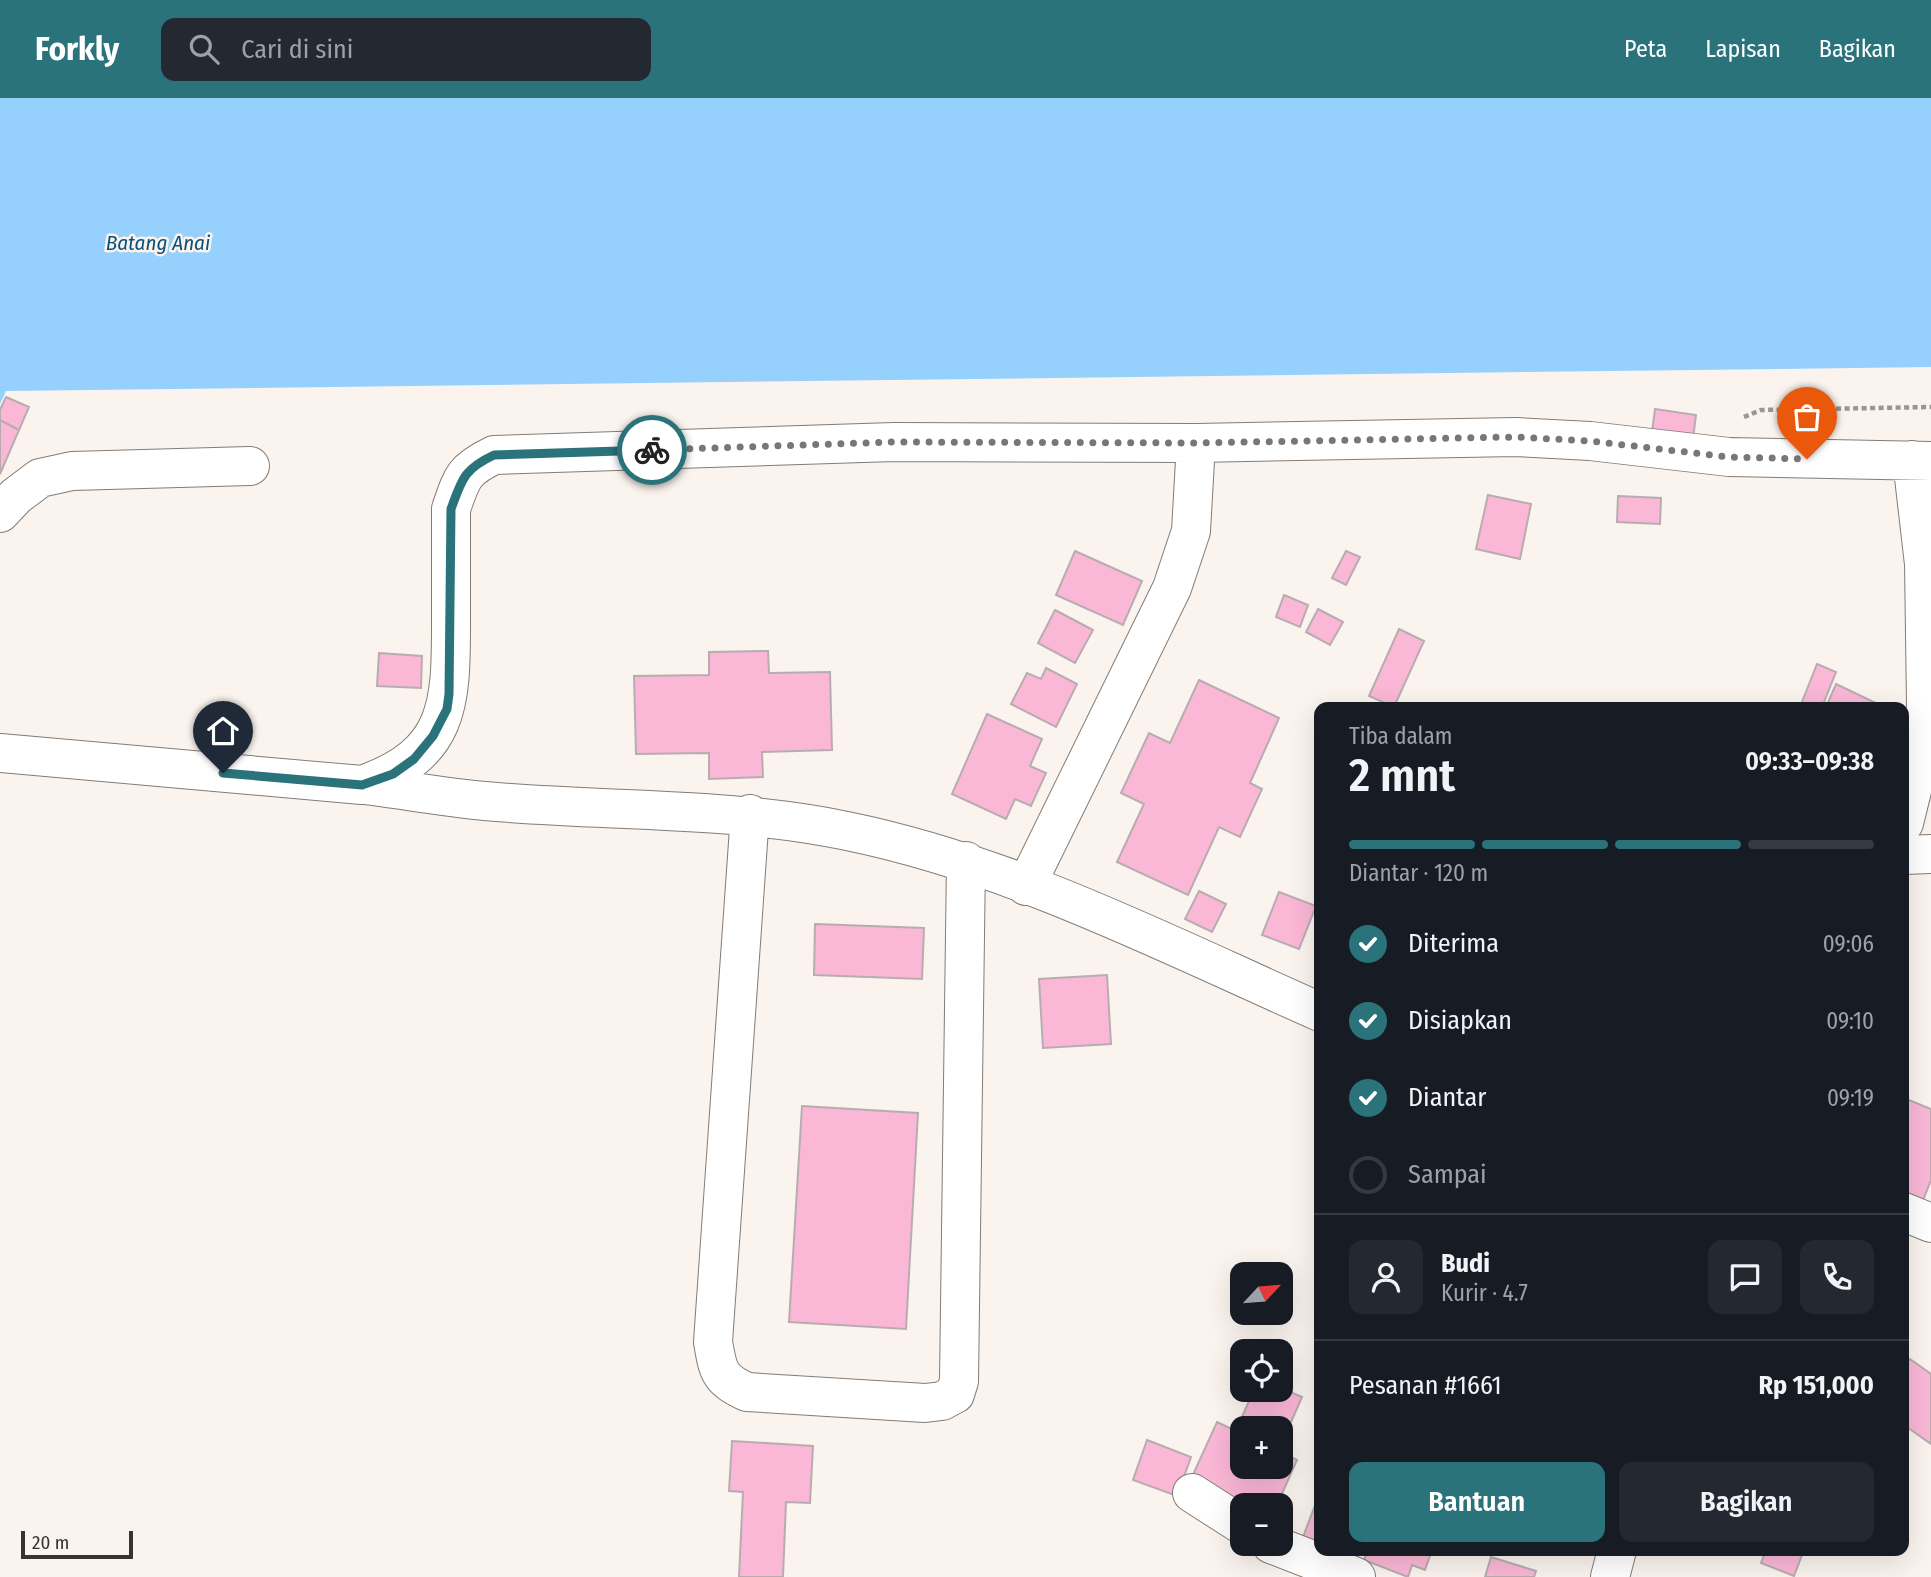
<!DOCTYPE html>
<html lang="id">
<head>
<meta charset="utf-8">
<style>
	body { margin:0; font-family:"Fira Sans Condensed",sans-serif; background:#242831; color:#f1f3f6; height:100vh; display:flex; flex-direction:column; font-size:26px; white-space:nowrap }
	* { box-sizing:border-box; margin:0 }
	p { font-size:23px; color:#9ea1a6 }
	.icon { flex:none; width:38px; height:38px; fill:none; stroke:currentColor; stroke-width:2; stroke-linecap:round; stroke-linejoin:round }
	.map { position:relative; flex:1; overflow:hidden }
	.side { position:absolute; left:1314px; top:604px; width:595px; height:854px; display:flex; flex-direction:column; background:#171b24; border-radius:14px; box-shadow:0 7px 28px #0002 }
	.side>* { flex:none }
	.needle { width:46px; rotate:64deg }
	.buttons { position:absolute; left:1230px; top:1164px; display:grid; gap:14px }
	.buttons a { display:grid; place-items:center; width:63px; height:63px; border-radius:14px; background:#171b24; box-shadow:0 7px 28px #0002; font-size:35px }
	.scale { position:absolute; left:21px; bottom:18px; width:112px; box-sizing:border-box; padding-left:7px; border:4px solid #363331; border-top:0; font-size:19px; line-height:24px; white-space:nowrap; color:#363331; -webkit-text-stroke:5px #fbf3ed; paint-order:stroke }
	.pin { position:absolute; display:grid; place-items:center; width:60px; height:60px; color:#fff; margin:-72px -30px; border-radius:50% 50% 50% 0; rotate:-45deg; box-shadow:0 0 7px #0007 }
	.pin .icon { rotate:45deg }
	.courier { position:absolute; display:grid; place-items:center; width:70px; height:70px; margin:-35px; border:5px solid #2a737b; border-radius:50%; background:#fff; color:#222; box-shadow:0 2px 9px #0007 }
	.headline em { font-style:normal; font-weight:600 }
	.headline div { display:flex; flex-direction:column-reverse }
	.headline { display:flex; align-items:center; justify-content:space-between; height:119px; padding:0 35px }
	h1 { font-size:46px; font-weight:600; line-height:52px }
	.bar { display:grid; grid-template-columns:repeat(4,1fr); gap:10px 7px; align-content:center; height:84px; padding:0 35px }
	.bar i { height:9px; border-radius:5px; background:#363941 }
	.bar .current { background:#2a737b }
	.bar p { grid-column:span 4 }
	.line { display:flex; align-items:center; gap:18px; padding:0 35px; border-top:2px solid #363941 }
	.line div { flex:1 }
	.round { display:grid; place-items:center; flex:none; width:74px; height:74px; border-radius:14px; background:#242831 }
	ol { padding:0 35px; list-style:none }
	li { display:flex; align-items:center; gap:21px; height:77px }
	li p { margin-inline-start:auto }
	li .icon { padding:7px; border-radius:50%; background:#2a737b; color:#fff; stroke-width:4 }
	li:last-child { color:#9ea1a6 }
	li i { width:38px; height:38px; border:4px solid #363941; border-radius:50% }
	.action { display:flex; gap:14px; margin-top:auto; padding:14px 35px }
	.action a { flex:1; height:80px; border-radius:14px; background:#2a737b; color:#fff; font-size:28px; font-weight:600; line-height:80px; text-align:center }
	.action a+a { background:#242831; color:#f1f3f6 }
	header { display:flex; align-items:center; gap:42px; box-sizing:border-box; height:98px; padding:0 35px; background:#2a737b; color:#fff }
	header strong { font-size:33px }
	nav { display:flex; gap:38px; margin-inline-start:auto; font-size:24px }
	.search { width:490px; height:63px; background:#242831; display:flex; align-items:center; gap:18px; box-sizing:border-box; padding:0 24px; border-radius:14px; color:#9ea1a6; font-size:26px }
	.map>svg:first-child { display:block }
	.water { fill:#96d0fd }
	.building { fill:#fab7d6; stroke:#b7adb1; stroke-width:2 }
	.lines { fill:none; stroke-linecap:round; stroke-linejoin:round }
	.minor-casing { stroke:#837c76; stroke-width:40 }
	.path { stroke:#9a9591; stroke-width:4.5; stroke-dasharray:5 3.5; stroke-linecap:butt }
	.minor { stroke:#fff; stroke-width:38 }
	.done { stroke:#7b7673; stroke-width:7; stroke-dasharray:0 12.6 }
	.route { stroke:#2a737b; stroke-width:9 }
	.labels { text-anchor:middle; stroke-width:5; stroke-linejoin:round; paint-order:stroke }
	.water-label { font-size:21px; font-style:italic; fill:#0b517a; stroke:#fbf3ed }
</style>
</head>
<body>
<header>
<strong>Forkly</strong>
<div class="search"><svg class="icon" aria-label="search" viewBox="0 0 24 24"><circle cx="10" cy="10" r="6"/><path d="M15 15l6 6"/></svg>Cari di sini</div>
<nav><a>Peta</a><a>Lapisan</a><a>Bagikan</a></nav>
</header>
<div class="map">
<svg width="1931" height="1479" viewBox="0 0 1931 1479">
	<rect width="100%" height="100%" fill="#fbf3ed"/>
	<!-- water -->
	<path class="water" d="M0,0H1931V269L6,293L0,306Z"/>
	<!-- building -->
	<path class="building" d="M6,299L29,309L19,332L0,322V312Z
		M1655,311L1696,317L1692,348L1651,342Z
		M0,322L19,332L0,376Z
		M1488,397L1531,406L1520,461L1476,451Z
		M1618,398L1661,400L1660,426L1617,424Z
		M1075,453L1142,483L1123,527L1056,497Z
		M1346,453L1360,459L1346,487L1332,480Z
		M1284,497L1308,507L1300,529L1276,519Z
		M1318,511L1343,524L1330,547L1306,534Z
		M1055,512L1093,532L1075,565L1038,545Z
		M1399,531L1424,543L1394,609L1369,598Z
		M768,553L769,575L830,574L832,652L762,654L763,679L709,681V655L636,656L634,578L709,577V554Z
		M379,555L422,558L421,590L377,588Z
		M1817,566L1836,574L1822,609H1800Z
		M1046,570L1077,586L1056,629L1011,606L1027,575L1041,581Z
		M1199,582L1279,620L1250,685L1262,691L1240,739L1219,729L1188,797L1117,764L1144,706L1121,695L1149,635L1170,645Z
		M1836,586L1884,609H1826Z
		M987,616L1042,641L1030,668L1046,675L1031,708L1015,701L1006,721L952,696Z
		M1199,793L1226,806L1212,834L1185,821Z
		M1279,794L1316,808L1299,851L1262,837Z
		M815,826L924,830L922,881L814,877Z
		M1107,877L1111,946L1043,950L1039,881Z
		M1904,1000L1931,1011V1082L1918,1115L1904,1109Z
		M802,1008L918,1015L906,1231L789,1224Z
		M1910,1261L1931,1276V1346L1904,1327V1269Z
		M1281,1290L1302,1299L1284,1340L1281,1339V1330H1261L1241,1321L1254,1292Z
		M1217,1324L1242,1336V1368H1281V1354L1297,1362L1277,1407H1248L1191,1381Z
		M1147,1342L1191,1359L1177,1398L1133,1382Z
		M732,1343L813,1348L810,1405L786,1404L783,1479H739L743,1394L729,1393Z
		M1320,1394V1452H1351L1346,1465L1300,1447Z
		M1368,1452H1432L1425,1472L1412,1467L1408,1479L1364,1462Z
		M1766,1452H1804L1794,1478L1761,1465Z
		M1491,1459L1536,1473L1534,1479H1485Z"/>
	<g class="lines">
		<!-- minor casing -->
		<g class="minor-casing">
			<path id="minor" d="M0,415L16,398L40,380L72,373L250,368
				M0,655L362,687C450,656 451,607 451,525C451,487 451,449 451,411C462,379 463,372 494,357L894,344L1196,345L1516,339L1590,343L1729,359L1931,363
				M364,687C404,692 444,699 485,703C607,714 725,708 847,733C1013,767 1166,846 1320,914
				M750,716L713,1244C718,1273 719,1282 747,1294L925,1305L942,1303L955,1296L959,1283L966,763
				M1904,725L1922,652L1926,607L1924,466L1912,362
				M1904,757L1931,756
				M1026,788L1172,490L1191,433L1196,345
				M1904,1114L1931,1125
				M1192,1395L1242,1427
				M1271,1446L1356,1479
				M1610,1479L1617,1452"/>
		</g>
		<!-- path -->
		<path class="path" d="M1744,319L1761,312L1931,309"/>
		<!-- minor -->
		<use href="#minor" class="minor"/>
	</g>
	<g class="lines">
		<!-- done -->
		<path class="done" d="M652,352L894,344L1196,345L1516,339L1590,343L1729,359L1807,361"/>
		<!-- route -->
		<path class="route" d="M223,675L362,687L393,676L414,661L433,638L447,611L449,596L451,411C462,381 464,371 494,357L652,352"/>
	</g>
	<g class="labels">
		<!-- water labels -->
		<g class="water-label">
			<text x="158" y="152">Batang Anai</text>
		</g>
	</g>
</svg>
<div class="buttons">
<a><svg class="needle" viewBox="-14 -14 28 28"><path d="M0-13l5 13h-10z" fill="#e53935"/><path d="M0 13l5-13h-10z" fill="#9ea1a6"/></svg></a>
<a><svg class="icon" aria-label="locate" viewBox="0 0 24 24"><circle cx="12" cy="12" r="6"/><path d="M12 2v4M12 18v4M2 12h4M18 12h4"/></svg></a>
<a>+</a>
<a>−</a>
</div>
<div class="scale">20 m</div>
<div class="pin" style="left:1807px;top:361px;background:#ea580c"><svg class="icon" aria-label="bag" viewBox="0 0 24 24"><path d="M5 8h14l-1 12H6zM9 8a3 3 0 0 1 6 0"/></svg></div>
<div class="pin" style="left:223px;top:675px;background:#1f2937"><svg class="icon" aria-label="home" viewBox="0 0 24 24"><path d="M3 11l9-7 9 7M6 9v11h12V9"/></svg></div>
<div class="courier" style="left:652px;top:352px"><svg class="icon" aria-label="bike" viewBox="0 0 24 24"><circle cx="6" cy="16" r="4"/><circle cx="18" cy="16" r="4"/><path d="M6 16l4-8h5l3 8M10 8l3 8H6M13 5h3"/></svg></div>
<section class="side">
<div class="headline"><div><h1>2 mnt</h1><p>Tiba dalam</p></div><em>09:33–09:38</em></div>
<div class="bar"><i class="current"></i><i class="current"></i><i class="current"></i><i></i><p>Diantar · 120 m</p></div>
<ol>
<li><svg class="icon" aria-label="check" viewBox="0 0 24 24"><path d="M5 12l5 5 9-10"/></svg>Diterima<p>09:06</p></li>
<li><svg class="icon" aria-label="check" viewBox="0 0 24 24"><path d="M5 12l5 5 9-10"/></svg>Disiapkan<p>09:10</p></li>
<li><svg class="icon" aria-label="check" viewBox="0 0 24 24"><path d="M5 12l5 5 9-10"/></svg>Diantar<p>09:19</p></li>
<li><i></i>Sampai</li>
</ol>
<div class="line" style="height:126px"><a class="round"><svg class="icon" aria-label="person" viewBox="0 0 24 24"><circle cx="12" cy="8" r="4"/><path d="M4 21q1-7 8-7t8 7"/></svg></a><div><b>Budi</b><p>Kurir · 4.7</p></div><a class="round"><svg class="icon" aria-label="chat" viewBox="0 0 24 24"><path d="M4 5h16v11H9l-5 4z"/></svg></a><a class="round"><svg class="icon" aria-label="phone" viewBox="0 0 24 24"><path d="M5 4h4l2 5-3 2q2 4 5 5l2-3 5 2v4C11 20 4 13 5 4z"/></svg></a></div>
<div class="line" style="height:91px"><div>Pesanan #1661</div><b>Rp 151,000</b></div>
<div class="action"><a>Bantuan</a><a>Bagikan</a></div>
</section>
</div>
</body>
</html>
